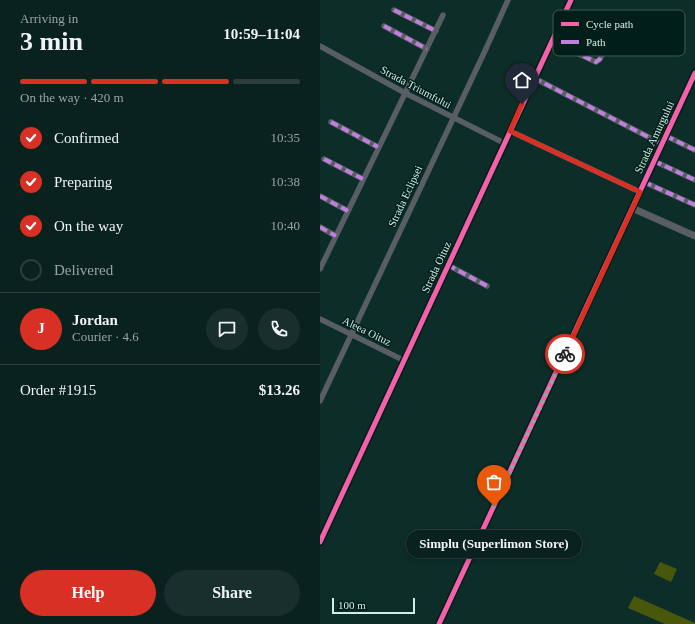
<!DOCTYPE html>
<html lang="en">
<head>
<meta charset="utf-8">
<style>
	body { margin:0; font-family:"Times New Roman",serif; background:#182f2b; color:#f1f3f6; height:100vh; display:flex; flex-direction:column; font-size:15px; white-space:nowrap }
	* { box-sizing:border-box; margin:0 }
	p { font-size:13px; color:#99a4a4 }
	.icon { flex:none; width:22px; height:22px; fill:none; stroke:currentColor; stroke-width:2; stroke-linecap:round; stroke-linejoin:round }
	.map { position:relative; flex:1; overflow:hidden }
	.details { display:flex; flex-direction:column; background:#0a221e; width:320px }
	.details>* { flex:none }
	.scale { position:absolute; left:12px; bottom:10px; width:83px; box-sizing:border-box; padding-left:4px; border:2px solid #ceefe6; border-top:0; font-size:11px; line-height:14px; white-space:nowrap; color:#ceefe6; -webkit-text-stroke:3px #021e19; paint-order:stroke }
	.pin { position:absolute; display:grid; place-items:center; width:34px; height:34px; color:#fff; margin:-41px -17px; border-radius:50% 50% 50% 0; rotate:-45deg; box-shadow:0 0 4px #0007 }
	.pin .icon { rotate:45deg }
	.courier { position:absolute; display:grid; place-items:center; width:40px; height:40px; margin:-20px; border:3px solid #d93025; border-radius:50%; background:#fff; color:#222; box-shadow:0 1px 5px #0007 }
	.bubble { position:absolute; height:28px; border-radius:14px; background:#0a221e; box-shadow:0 2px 6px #0003,0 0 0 1px #2a3f3c; font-size:13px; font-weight:700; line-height:28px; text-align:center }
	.headline em { font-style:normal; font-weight:700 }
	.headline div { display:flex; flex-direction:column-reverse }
	.headline { display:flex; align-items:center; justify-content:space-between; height:68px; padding:0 20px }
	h1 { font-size:26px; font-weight:700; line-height:30px }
	.bar { display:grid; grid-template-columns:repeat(4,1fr); gap:6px 4px; align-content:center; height:48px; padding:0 20px }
	.bar i { height:5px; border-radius:3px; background:#2a3f3c }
	.bar .current { background:#d93025 }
	.bar p { grid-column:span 4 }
	.line { display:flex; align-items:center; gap:10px; padding:0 20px; border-top:1px solid #2a3f3c }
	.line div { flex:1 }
	.round { display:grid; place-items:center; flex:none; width:42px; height:42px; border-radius:21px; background:#182f2b }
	ol { padding:0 20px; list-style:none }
	li { display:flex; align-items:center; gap:12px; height:44px }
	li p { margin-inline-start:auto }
	li .icon { padding:4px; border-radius:50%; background:#d93025; color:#fff; stroke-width:4 }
	li:last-child { color:#99a4a4 }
	li i { width:22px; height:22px; border:2px solid #2a3f3c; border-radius:50% }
	.cta { display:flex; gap:8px; margin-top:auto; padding:8px 20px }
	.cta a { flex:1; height:46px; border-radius:24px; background:#d93025; color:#fff; font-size:16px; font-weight:700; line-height:46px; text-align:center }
	.cta a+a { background:#182f2b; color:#f1f3f6 }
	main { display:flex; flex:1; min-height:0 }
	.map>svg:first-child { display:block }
	.green { fill:#49570c }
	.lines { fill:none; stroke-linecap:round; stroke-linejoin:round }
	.minor { stroke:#585e64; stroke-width:5.5 }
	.tertiary { stroke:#585e64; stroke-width:7 }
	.quiet { stroke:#c07fdc; stroke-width:4; stroke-dasharray:8 4; stroke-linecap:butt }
	.cycleway-casing { stroke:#021e19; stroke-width:8 }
	.cycleway { stroke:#f560ab; stroke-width:5 }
	.done { stroke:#8aaba4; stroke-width:4; stroke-dasharray:0 7.2 }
	.route { stroke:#d93025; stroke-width:5 }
	.labels { text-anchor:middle; stroke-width:3; stroke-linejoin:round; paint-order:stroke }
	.street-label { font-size:11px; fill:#ceefe6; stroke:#021e19 }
	.key { fill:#021e19; stroke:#3f5d56; stroke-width:1 }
	.key-label { font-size:11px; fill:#ceefe6 }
</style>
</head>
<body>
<main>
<section class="details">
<div class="headline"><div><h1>3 min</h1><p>Arriving in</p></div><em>10:59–11:04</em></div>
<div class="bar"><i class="current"></i><i class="current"></i><i class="current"></i><i></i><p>On the way · 420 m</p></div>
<ol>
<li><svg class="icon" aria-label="check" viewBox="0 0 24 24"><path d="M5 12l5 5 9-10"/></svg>Confirmed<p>10:35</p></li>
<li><svg class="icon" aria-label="check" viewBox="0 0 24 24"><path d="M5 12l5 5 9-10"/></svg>Preparing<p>10:38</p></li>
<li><svg class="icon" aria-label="check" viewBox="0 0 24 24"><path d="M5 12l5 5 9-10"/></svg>On the way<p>10:40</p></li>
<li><i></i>Delivered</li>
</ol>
<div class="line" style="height:72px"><b class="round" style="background:#d93025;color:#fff">J</b><div><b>Jordan</b><p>Courier · 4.6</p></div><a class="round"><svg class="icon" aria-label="chat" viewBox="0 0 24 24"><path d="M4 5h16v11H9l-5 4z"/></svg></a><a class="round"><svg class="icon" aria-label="phone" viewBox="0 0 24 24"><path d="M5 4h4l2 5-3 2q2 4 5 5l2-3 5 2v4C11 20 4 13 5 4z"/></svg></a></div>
<div class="line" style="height:52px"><div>Order #1915</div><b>$13.26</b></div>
<div class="cta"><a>Help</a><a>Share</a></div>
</section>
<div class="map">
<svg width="375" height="624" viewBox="0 0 375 624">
	<rect width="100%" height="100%" fill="#0d2d28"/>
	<!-- green -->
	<path class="green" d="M340,562L357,569L351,582L334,574Z
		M314,596L375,623V624H345L308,608Z"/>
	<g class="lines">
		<!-- minor -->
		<path class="minor" d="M74,10L116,31
			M64,26L107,49
			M231,41L276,62L280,59L285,48L283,42L241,21
			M0,46L85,93L184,143
			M214,78L342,144
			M11,122L58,147
			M190,131L320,192
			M346,136L375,150
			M4,159L43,179
			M334,161L375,180
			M324,182L375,205
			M0,196L28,211
			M0,227L16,236
			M128,265L167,286
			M0,269L123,15
			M0,319L85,361
			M0,401L164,53L188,0
			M0,542L251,0"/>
		<!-- tertiary -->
		<path class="tertiary" d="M312,208L375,236
			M119,624L375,73"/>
		<!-- quiet -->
		<path class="quiet" d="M74,10L116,31
			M64,26L107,49
			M231,41L276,62L280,59L285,48L283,42L241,21
			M214,78L342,144
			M11,122L58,147
			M190,131L320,192
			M346,136L375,150
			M4,159L43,179
			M334,161L375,180
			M324,182L375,205
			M0,196L28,211
			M0,227L16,236
			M128,265L167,286"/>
		<!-- cycleway casing -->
		<g class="cycleway-casing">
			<path id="cycleway" d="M0,542L251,0
				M119,624L375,73"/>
		</g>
		<!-- cycleway -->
		<use href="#cycleway" class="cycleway"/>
	</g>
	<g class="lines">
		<!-- done -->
		<path class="done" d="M174,506L245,354"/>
		<!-- route -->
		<path class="route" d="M202,104L190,131L320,192L245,354"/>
	</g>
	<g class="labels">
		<!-- street labels -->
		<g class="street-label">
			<text transform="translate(96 87) rotate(28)" y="4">Strada Triumfului</text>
			<text transform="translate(334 137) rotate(-65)" y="4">Strada Amurgului</text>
			<text transform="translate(85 196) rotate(-65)" y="4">Strada Eclipsei</text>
			<text transform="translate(116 267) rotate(-65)" y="4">Strada Oituz</text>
			<text transform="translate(47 331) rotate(26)" y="4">Aleea Oituz</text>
		</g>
	</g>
	<!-- legend -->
	<rect x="233" y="10" width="132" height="46" rx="6" class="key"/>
	<rect x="241" y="22" width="18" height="4" fill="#f560ab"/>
	<rect x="241" y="40" width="18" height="4" fill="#c07fdc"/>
	<g class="key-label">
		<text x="266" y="28">Cycle path</text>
		<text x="266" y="46">Path</text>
	</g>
</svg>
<div class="scale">100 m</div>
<div class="pin" style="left:174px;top:506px;background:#ea580c"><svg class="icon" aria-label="bag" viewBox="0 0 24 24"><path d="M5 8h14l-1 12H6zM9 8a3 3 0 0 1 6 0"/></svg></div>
<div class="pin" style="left:202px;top:104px;background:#1f2937"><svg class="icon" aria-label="home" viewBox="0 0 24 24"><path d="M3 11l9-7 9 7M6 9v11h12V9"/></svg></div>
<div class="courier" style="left:245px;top:354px"><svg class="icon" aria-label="bike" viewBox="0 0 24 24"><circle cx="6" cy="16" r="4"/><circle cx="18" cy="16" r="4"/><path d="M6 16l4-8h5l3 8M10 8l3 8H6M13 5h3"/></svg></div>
<div class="bubble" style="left:86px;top:530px;width:176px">Simplu (Superlimon Store)</div>
</div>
</main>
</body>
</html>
